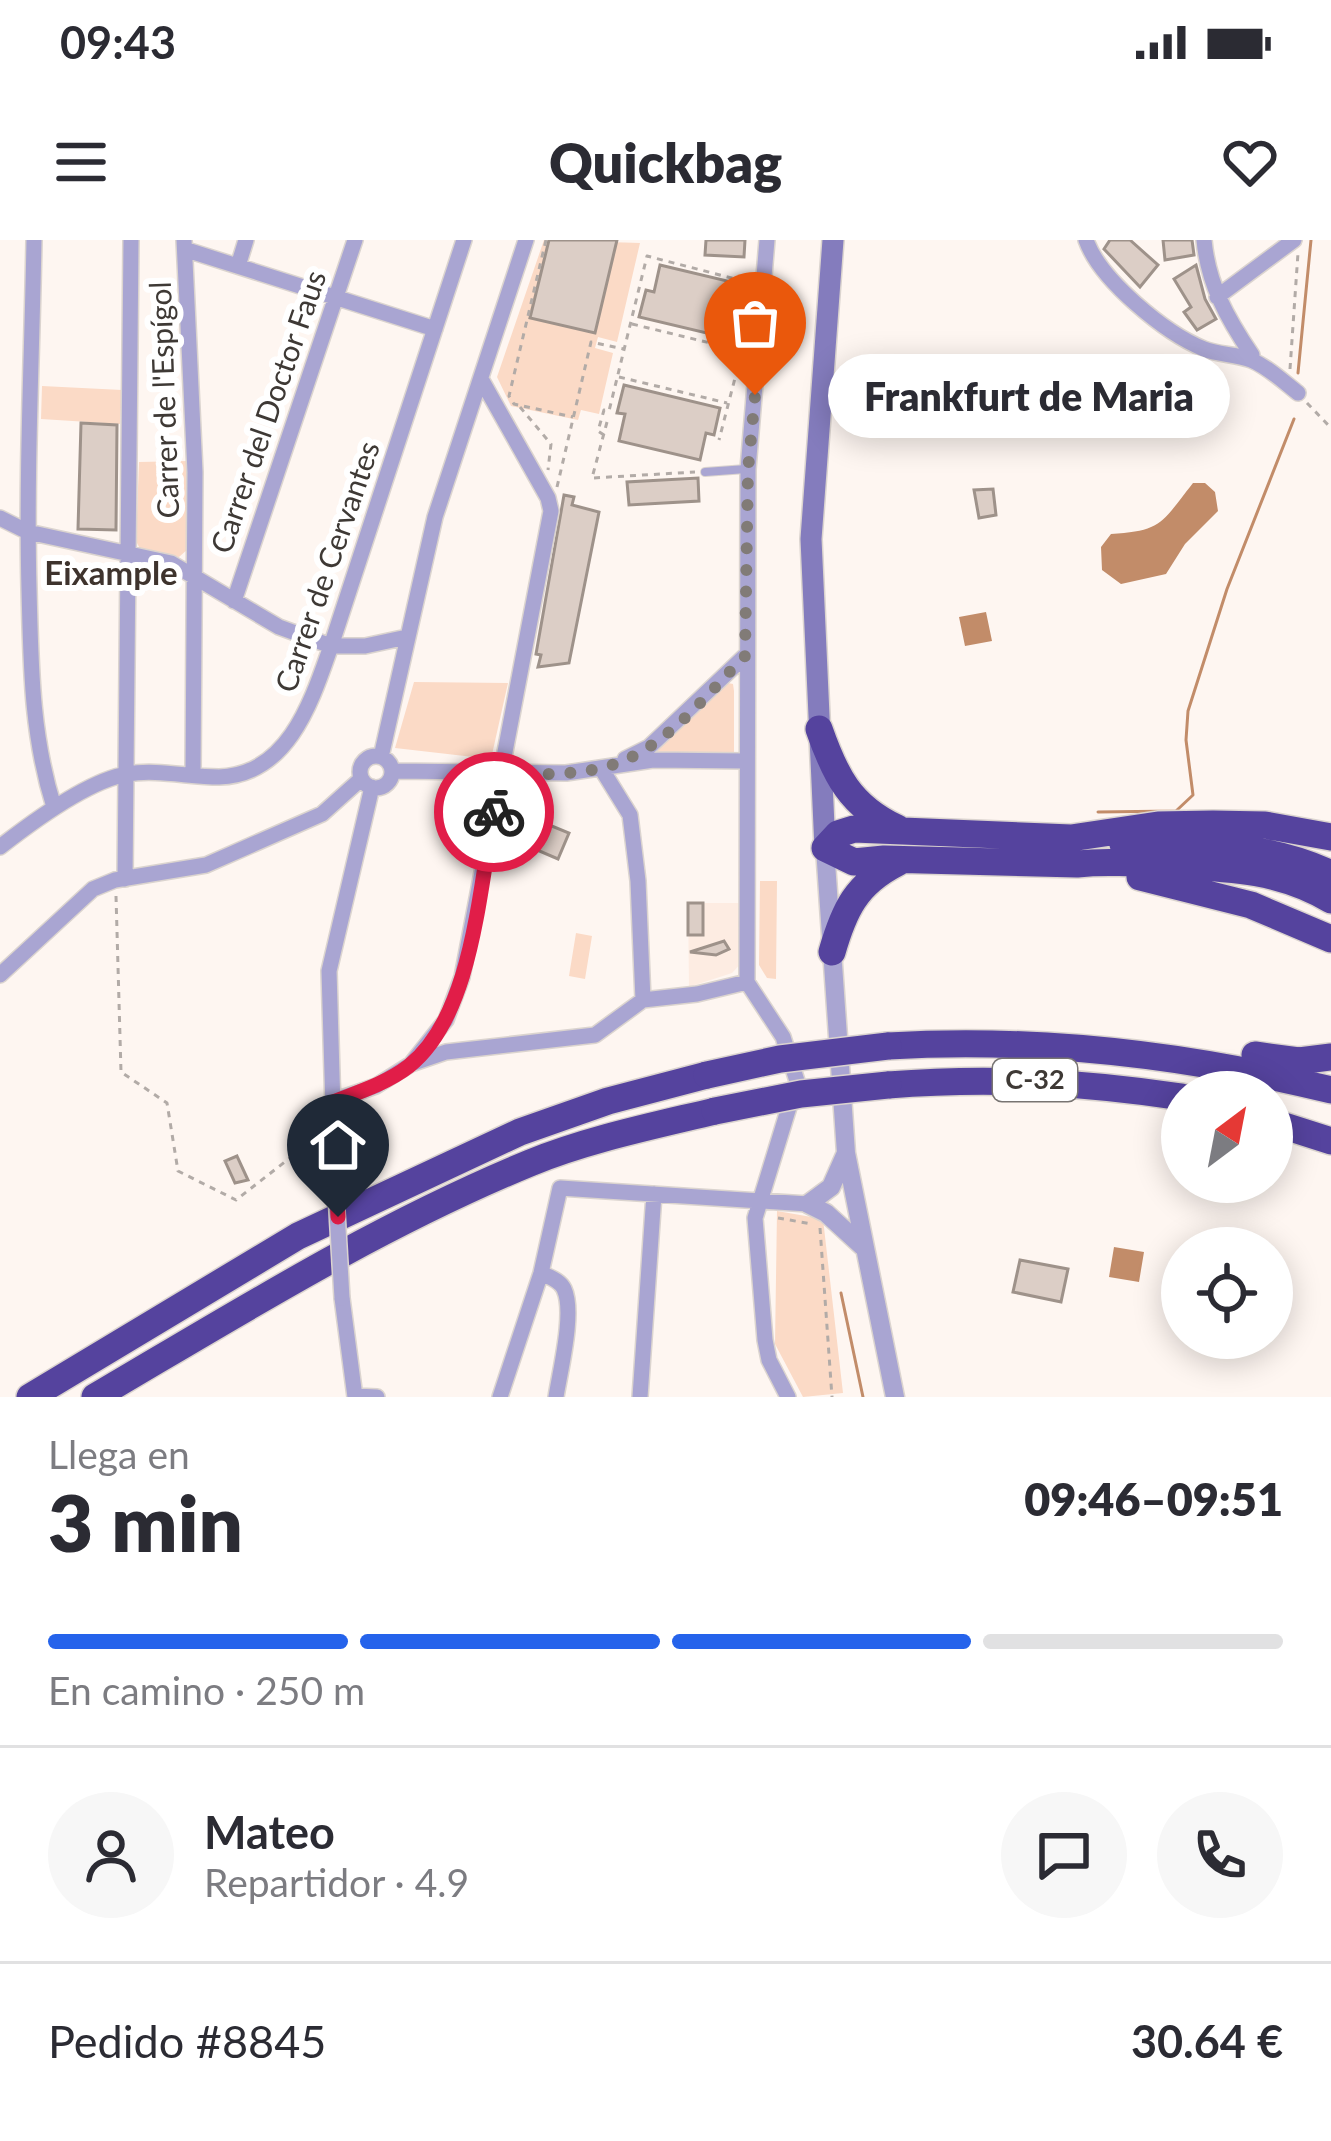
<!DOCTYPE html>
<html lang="es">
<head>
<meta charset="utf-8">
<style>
	body { margin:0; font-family:Lato,sans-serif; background:#f7f7f7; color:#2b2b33; height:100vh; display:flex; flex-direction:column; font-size:45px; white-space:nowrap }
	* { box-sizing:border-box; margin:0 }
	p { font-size:39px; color:#7c7c81 }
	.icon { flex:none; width:66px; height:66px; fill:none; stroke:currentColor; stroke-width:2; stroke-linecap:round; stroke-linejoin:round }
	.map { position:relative; height:1157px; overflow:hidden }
	.sheet { display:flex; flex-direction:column; background:#fff; flex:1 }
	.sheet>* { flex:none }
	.needle { width:78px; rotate:32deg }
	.fabs { position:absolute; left:1161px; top:831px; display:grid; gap:24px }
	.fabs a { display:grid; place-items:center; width:132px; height:132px; border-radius:50%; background:#fff; box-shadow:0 6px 30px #0003; font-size:60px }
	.pin { position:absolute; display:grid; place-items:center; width:102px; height:102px; color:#fff; margin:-123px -51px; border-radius:50% 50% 50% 0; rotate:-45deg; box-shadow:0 0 12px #0007 }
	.pin .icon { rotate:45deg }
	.courier { position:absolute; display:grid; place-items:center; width:120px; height:120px; margin:-60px; border:9px solid #e11d48; border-radius:50%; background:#fff; color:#222; box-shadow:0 3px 15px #0007 }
	.bubble { position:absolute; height:84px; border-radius:42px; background:#fff; box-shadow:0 6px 30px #0003; font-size:39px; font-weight:800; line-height:84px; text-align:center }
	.overview em { font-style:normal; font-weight:800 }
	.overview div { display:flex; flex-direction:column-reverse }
	.overview { display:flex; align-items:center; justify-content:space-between; height:204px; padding:0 48px }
	h1 { font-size:78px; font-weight:800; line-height:90px }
	.bar { display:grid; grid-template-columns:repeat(4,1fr); gap:18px 12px; align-content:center; height:144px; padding:0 48px }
	.bar i { height:15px; border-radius:9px; background:#e1e1e2 }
	.bar .current { background:#2563eb }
	.bar p { grid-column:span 4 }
	.line { display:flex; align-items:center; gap:30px; padding:0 48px; border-top:3px solid #e1e1e2 }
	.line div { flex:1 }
	.round { display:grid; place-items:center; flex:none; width:126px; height:126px; border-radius:63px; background:#f7f7f7 }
	.status { display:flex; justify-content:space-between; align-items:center; height:84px; padding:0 60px; background:#fff; direction:ltr }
	.status svg { height:33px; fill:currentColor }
	header { display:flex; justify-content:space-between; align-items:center; height:156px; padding:0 48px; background:#fff; font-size:54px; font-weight:800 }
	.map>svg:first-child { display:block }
	.built { fill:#fdece2 }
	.green { fill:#fbdac6 }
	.water { fill:#c28c69 }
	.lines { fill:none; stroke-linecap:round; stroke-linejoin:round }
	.stream { stroke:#c28c69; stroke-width:3 }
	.building { fill:#dccec6; stroke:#9e928a; stroke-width:3 }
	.service-casing { stroke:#dbd4cf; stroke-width:10 }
	.minor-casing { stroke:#dbd4cf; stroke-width:18 }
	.tertiary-casing { stroke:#dbd4cf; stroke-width:21 }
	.secondary-casing { stroke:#dbd4cf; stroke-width:24 }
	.motorway-casing { stroke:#dbd4cf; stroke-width:30 }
	.path { stroke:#b2aba7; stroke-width:3; stroke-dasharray:6 6; stroke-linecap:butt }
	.service { stroke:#a9a5d2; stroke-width:8 }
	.minor { stroke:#a9a5d2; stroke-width:15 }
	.tertiary { stroke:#a9a5d2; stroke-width:18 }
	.secondary { stroke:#847cbd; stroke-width:21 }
	.motorway { stroke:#55439e; stroke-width:27 }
	.minor-bridge-casing { stroke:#dbd4cf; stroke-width:18; stroke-linecap:butt }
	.motorway-bridge-casing { stroke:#dbd4cf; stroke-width:30; stroke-linecap:butt }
	.minor-bridge { stroke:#a9a5d2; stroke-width:15 }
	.motorway-bridge { stroke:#55439e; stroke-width:27 }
	.done { stroke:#817b77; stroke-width:12; stroke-dasharray:0 21.6 }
	.route { stroke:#e11d48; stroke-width:15 }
	.labels { text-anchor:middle; stroke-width:12; stroke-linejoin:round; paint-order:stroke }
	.shield { fill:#fff; stroke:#787472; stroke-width:3 }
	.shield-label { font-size:27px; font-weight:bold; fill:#3e3935 }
	.street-label { font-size:30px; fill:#3e3935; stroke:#fff }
	.neighbourhood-label { font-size:33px; font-weight:bold; fill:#3e332d; stroke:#fff }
</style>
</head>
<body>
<div class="status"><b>09:43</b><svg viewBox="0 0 49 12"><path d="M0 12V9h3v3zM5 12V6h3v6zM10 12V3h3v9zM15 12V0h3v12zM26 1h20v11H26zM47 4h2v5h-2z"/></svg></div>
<header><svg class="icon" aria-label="menu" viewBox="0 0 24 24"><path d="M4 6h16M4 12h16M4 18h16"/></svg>Quickbag<svg class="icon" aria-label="heart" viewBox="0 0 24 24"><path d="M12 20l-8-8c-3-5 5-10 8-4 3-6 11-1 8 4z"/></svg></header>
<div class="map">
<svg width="1331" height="1157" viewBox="0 0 1331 1157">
	<rect width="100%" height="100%" fill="#fef6f1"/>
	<!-- built -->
	<path class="built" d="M688,663H742V722L732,733L689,747Z"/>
	<!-- green -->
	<path class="green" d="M544,0L640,3L617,102L598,97L595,108L613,113L599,174L581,170L578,180L511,166L497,137Z
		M42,146L122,150L120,184L41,179Z
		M188,221V309L179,317L140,309L136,301L139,222Z
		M414,442L508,443L491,519L395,508Z
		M728,443L733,444L734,451V517L654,514L655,507Z
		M760,641H777L776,739L767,738L759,725Z
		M576,693L592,696L585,739L569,736Z
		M777,971L823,979L843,1153L803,1157L775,1104Z"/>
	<!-- water -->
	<path class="water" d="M1193,243H1205L1215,252L1218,271L1185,304L1166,334L1121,344L1102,330L1101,307L1111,294C1163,291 1162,282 1193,243Z
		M986,372L992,401L965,406L959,377Z
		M1114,1007L1144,1012L1139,1042L1109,1037Z"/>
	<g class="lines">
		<!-- stream -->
		<path class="stream" d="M1298,133L1311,0
			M1098,572L1176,571L1193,555L1186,500L1188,471L1227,349L1294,179
			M841,1053L863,1157"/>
	</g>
	<!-- building -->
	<path class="building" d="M549,0H617L595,93L530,78Z
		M706,0H745L744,17L705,15Z
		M1110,0H1130L1158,25L1140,47L1104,9Z
		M1163,0H1192L1194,15L1165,20Z
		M660,25L740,44L734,70L742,72L736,100L639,77L646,50L654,52Z
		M1196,25L1205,59L1216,79L1197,90L1184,72L1191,67L1174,39Z
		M624,145L720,168L714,195L706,193L700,220L619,201L625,174L617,173Z
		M81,183L117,185L116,290L78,289Z
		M698,238L699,261L629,265L627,242Z
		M993,249L996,275L979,278L974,250Z
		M564,255L574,257L572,265L599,272L569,423L538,427L541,415L536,414Z
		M542,582L569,593L558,619L530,607Z
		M688,663H703V695H688Z
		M724,701L729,709L716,715L690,712Z
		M237,916L248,940L235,943L225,921Z
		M1020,1020L1068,1029L1061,1062L1013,1052Z"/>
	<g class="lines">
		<!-- service casing -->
		<g class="service-casing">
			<path id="service" d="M705,232L746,229"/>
		</g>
		<!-- minor casing -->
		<g class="minor-casing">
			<path id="minor" d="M34,0C32,116 26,233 29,349C31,425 31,494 54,567
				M184,0L195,232L193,535
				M767,0L748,229L747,742L783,797L797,841L755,978L765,1100L769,1120L788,1157
				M1086,0C1100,40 1165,93 1204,109C1219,115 1236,114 1251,120C1268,127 1284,142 1298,153
				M1204,0C1208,44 1227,78 1252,115L1251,120
				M187,10L435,89
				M238,26L246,0
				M1217,57L1294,0
				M0,278L28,292L171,323L279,387L331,406H365L407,397
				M234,361L355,0
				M360 532a16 16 0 1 1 32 0a16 16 0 1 1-32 0Z
				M381,517L435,277L526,0
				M625,519L649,507L745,416
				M601,528L630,575L638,641L643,760
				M392,531L566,533L653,520L745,521
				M0,607C32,582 87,541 127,534C157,529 189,537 219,537C289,535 312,460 331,406L464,0
				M125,639L131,0
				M0,735L93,649L115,640L206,625L322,574L361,539
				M411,824L446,780L462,737L551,271L548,258L481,139
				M333,861L376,846L411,824L446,812L595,795L643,760L697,754L747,742
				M335,937L329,731L372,547
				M541,1033C549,1037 560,1040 564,1049C575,1072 560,1131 556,1157
				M342,1058L355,1157
				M355,1156L377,1157
				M500,1157L541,1033L560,948L808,964
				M640,1157L654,954"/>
		</g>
		<!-- tertiary casing -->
		<g class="tertiary-casing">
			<path id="tertiary" d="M825,608L846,913L895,1157
				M808,964L826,973L862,1006
				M808,964L831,947L846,913"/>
		</g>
		<!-- secondary casing -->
		<g class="secondary-casing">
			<path id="secondary" d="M825,608L811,299L833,0"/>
		</g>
		<!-- motorway casing -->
		<g class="motorway-casing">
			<path id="motorway" d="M819,489C835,535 850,566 897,588
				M1331,597L1265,585L1213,584L1158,585L1071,598L854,589L838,594L825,608L854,622L884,619L1077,624C1106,621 1134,623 1163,625C1223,628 1278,628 1331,660
				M1123,604C1194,605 1266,602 1331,634
				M1140,637L1251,665L1331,699
				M832,712C844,670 856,644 897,623
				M888,806C1039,797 1184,814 1331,850
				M1255,815L1299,821L1331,817
				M888,845C990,837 1081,842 1182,857
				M1272,882L1331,901
				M30,1157L298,996L520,892L608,861L707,835
				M95,1157C238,1073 377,986 530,923C589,899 653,886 715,871"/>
		</g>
		<!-- path -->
		<path class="path" d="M546,0L509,156L514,164L573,177
			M632,84L739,110
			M1290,129L1298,13
			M619,137L727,163
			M1307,163L1331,188
			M520,167L551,204L548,230
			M607,182L592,238L695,232
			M604,195L598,191L604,170L609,171L647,16L747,42L742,111L719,200
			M557,247L591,102L624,109
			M116,656L121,832L167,863L178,931L236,960L313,900L320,898
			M778,978L812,984
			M820,988L832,1157"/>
		<!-- service -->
		<use href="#service" class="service"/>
		<!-- minor -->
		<use href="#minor" class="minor"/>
		<!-- tertiary -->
		<use href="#tertiary" class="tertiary"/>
		<!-- secondary -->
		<use href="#secondary" class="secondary"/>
		<!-- motorway -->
		<use href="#motorway" class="motorway"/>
		<!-- minor-bridge casing -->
		<g class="minor-bridge-casing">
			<path id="minor-bridge" d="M335,937L342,1058"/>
		</g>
		<!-- motorway-bridge casing -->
		<g class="motorway-bridge-casing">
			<path id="motorway-bridge" d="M707,835L780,819L888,806
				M715,871L801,854L888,845"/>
		</g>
		<!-- minor-bridge -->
		<use href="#minor-bridge" class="minor-bridge"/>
		<!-- motorway-bridge -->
		<use href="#motorway-bridge" class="motorway-bridge"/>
	</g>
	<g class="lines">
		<!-- done -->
		<path class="done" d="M494,572L501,534C535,534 572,536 605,527C662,513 705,456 745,416L748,230L755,155"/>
		<!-- route -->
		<path class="route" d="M338,977L333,862C359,852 387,843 409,826C473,775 479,648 494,572"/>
	</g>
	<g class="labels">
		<!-- shield labels -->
		<rect class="shield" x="993" y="819" width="84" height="42" rx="9"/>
		<g class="shield-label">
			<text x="1035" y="849">C-32</text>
		</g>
		<!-- street labels -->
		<g class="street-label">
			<text transform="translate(165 160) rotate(-92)" y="10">Carrer de l'Espígol</text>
			<text transform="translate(269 172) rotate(-71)" y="10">Carrer del Doctor Faus</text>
			<text transform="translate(328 327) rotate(-71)" y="10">Carrer de Cervantes</text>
		</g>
		<!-- neighbourhood labels -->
		<g class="neighbourhood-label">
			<text x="111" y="345">Eixample</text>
		</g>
	</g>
</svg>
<div class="fabs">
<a><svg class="needle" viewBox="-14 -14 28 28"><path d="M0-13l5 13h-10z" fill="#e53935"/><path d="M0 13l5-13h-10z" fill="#7c7c81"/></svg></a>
<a><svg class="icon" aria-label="locate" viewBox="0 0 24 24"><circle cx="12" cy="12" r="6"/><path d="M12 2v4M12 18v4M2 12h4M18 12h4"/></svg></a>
</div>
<div class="pin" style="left:755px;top:155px;background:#ea580c"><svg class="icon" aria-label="bag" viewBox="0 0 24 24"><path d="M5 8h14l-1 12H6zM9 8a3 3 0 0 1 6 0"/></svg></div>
<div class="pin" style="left:338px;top:977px;background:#1f2937"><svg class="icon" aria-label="home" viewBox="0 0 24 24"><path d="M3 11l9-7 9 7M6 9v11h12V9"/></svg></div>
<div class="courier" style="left:494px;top:572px"><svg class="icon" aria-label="bike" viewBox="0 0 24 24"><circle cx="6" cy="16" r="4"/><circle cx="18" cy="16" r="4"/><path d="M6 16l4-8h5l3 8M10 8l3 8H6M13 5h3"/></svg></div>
<div class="bubble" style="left:828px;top:114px;width:402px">Frankfurt de Maria</div>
</div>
<section class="sheet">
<div class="overview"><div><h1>3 min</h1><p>Llega en</p></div><em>09:46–09:51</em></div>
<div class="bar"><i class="current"></i><i class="current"></i><i class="current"></i><i></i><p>En camino · 250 m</p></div>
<div class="line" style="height:216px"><a class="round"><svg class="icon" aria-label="person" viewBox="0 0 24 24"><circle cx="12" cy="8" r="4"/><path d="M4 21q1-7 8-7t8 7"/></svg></a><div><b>Mateo</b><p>Repartidor · 4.9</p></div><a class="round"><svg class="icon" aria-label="chat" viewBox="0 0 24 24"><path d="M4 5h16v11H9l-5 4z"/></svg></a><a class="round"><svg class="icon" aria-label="phone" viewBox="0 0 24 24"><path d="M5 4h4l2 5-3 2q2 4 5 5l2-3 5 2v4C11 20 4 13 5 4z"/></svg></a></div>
<div class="line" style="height:156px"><div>Pedido #8845</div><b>30.64 €</b></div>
</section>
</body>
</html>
